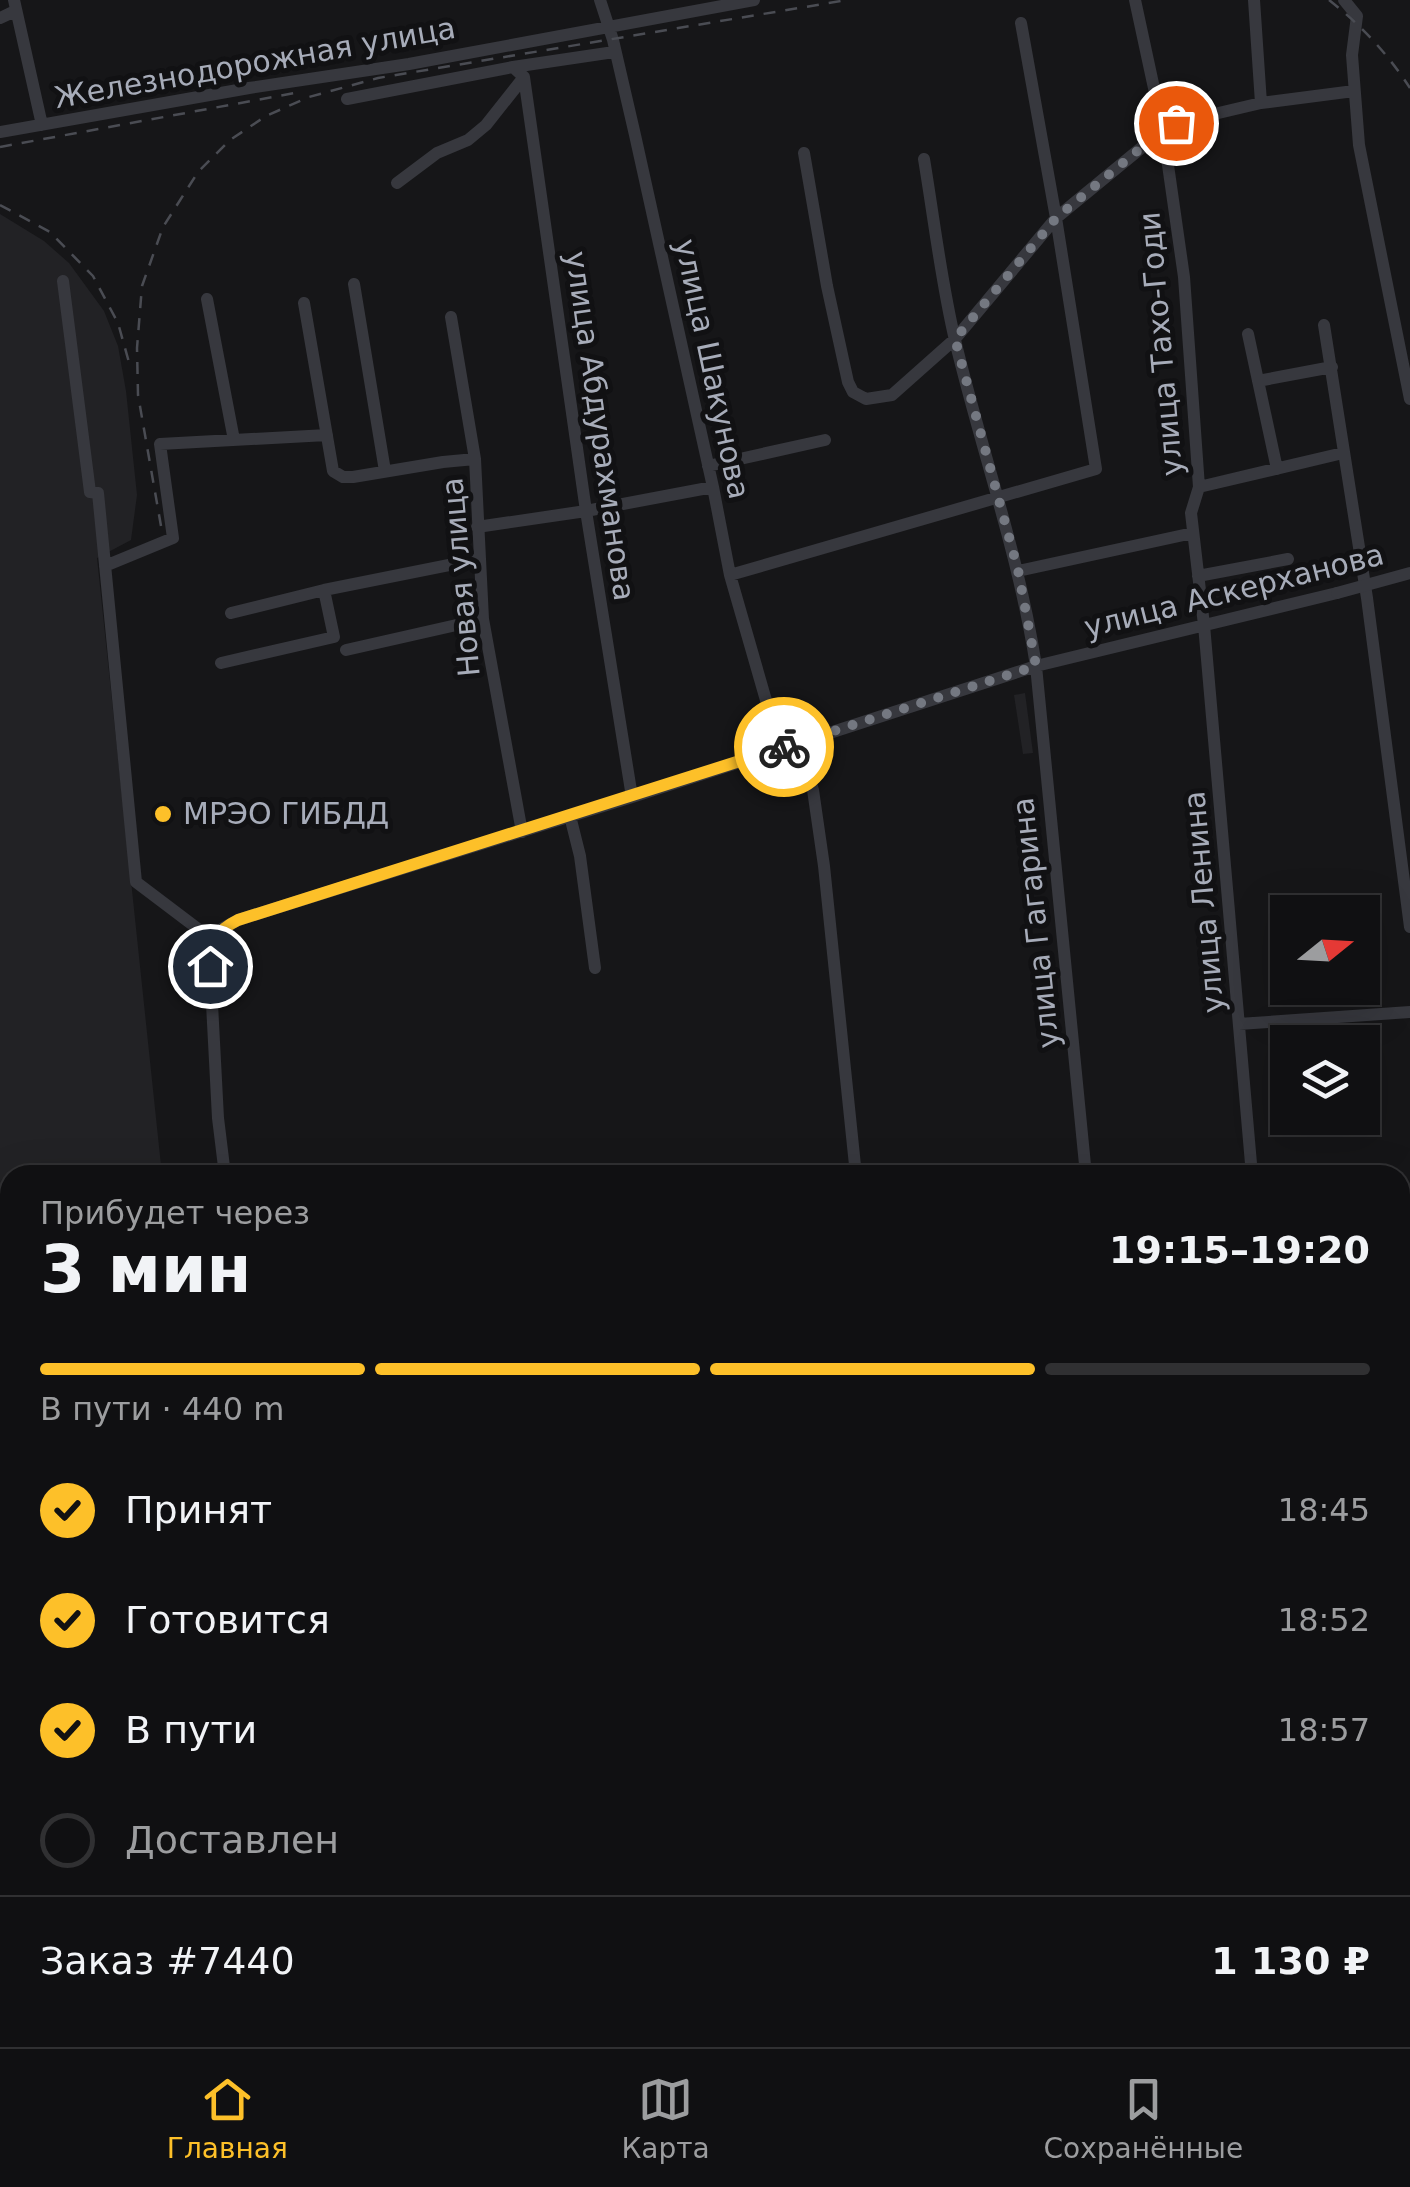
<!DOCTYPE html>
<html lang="ru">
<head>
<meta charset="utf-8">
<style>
	body { margin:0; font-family:"DejaVu Sans",sans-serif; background:#1e1e20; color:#f1f3f6; height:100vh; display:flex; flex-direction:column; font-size:38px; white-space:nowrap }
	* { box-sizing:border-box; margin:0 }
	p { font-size:32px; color:#9c9d9f }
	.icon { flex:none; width:55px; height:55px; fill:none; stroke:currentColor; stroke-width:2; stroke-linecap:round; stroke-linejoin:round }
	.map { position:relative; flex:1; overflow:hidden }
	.side { position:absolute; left:0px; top:1165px; width:1410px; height:882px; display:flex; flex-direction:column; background:#101012; border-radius:30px 30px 0 0; box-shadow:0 10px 40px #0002,0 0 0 2px #303032 }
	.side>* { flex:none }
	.needle { width:65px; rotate:72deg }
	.buttons { position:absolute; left:1270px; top:895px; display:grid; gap:20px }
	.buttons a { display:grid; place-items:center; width:110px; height:110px; border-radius:0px; background:#101012; box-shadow:0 10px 40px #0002,0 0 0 2px #303032; font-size:50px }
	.pin { position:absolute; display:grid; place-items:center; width:85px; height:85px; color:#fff; margin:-42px; border:5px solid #fff; border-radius:50%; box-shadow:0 2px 10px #0007 }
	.courier { position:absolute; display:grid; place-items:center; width:100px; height:100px; margin:-50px; border:8px solid #fdc029; border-radius:50%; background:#fff; color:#222; box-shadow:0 2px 12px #0007 }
	.overview em { font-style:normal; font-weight:600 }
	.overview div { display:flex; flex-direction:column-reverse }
	.overview { display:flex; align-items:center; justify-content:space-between; height:170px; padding:0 40px }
	h1 { font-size:65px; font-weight:600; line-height:75px }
	.bar { display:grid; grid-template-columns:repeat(4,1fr); gap:15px 10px; align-content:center; height:120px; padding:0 40px }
	.bar i { height:12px; border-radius:8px; background:#303032 }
	.bar .on { background:#fdc029 }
	.bar p { grid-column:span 4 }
	.line { display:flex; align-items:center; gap:25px; padding:0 40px; border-top:2px solid #303032 }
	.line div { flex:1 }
	ol { padding:0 40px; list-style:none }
	li { display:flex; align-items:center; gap:30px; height:110px }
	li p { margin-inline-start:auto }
	li .icon { padding:10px; border-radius:50%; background:#fdc029; color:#111; stroke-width:4 }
	li:last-child { color:#9c9d9f }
	li i { width:55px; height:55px; border:5px solid #303032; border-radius:50% }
	.tab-bar { display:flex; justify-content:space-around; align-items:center; height:140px; border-top:2px solid #303032; background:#101012; font-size:28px; color:#9c9d9f }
	.tab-bar a { display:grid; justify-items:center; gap:5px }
	.tab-bar .on { color:#fdc029 }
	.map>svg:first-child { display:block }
	.built { fill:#222225 }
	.green { fill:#1e271f }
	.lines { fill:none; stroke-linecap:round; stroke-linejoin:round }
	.minor { stroke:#37383e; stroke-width:12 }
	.major { stroke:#53545d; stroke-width:15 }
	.rail { stroke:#4a4c53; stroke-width:2.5; stroke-dasharray:12 10; stroke-linecap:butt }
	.minor-bridge { stroke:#37383e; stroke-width:12 }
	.done { stroke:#747881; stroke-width:10; stroke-dasharray:0 18 }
	.route { stroke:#fdc029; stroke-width:12 }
	.poi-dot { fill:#fdc029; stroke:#111113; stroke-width:4 }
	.labels { text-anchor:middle; stroke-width:10; stroke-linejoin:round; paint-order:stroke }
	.street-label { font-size:30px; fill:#a7acb9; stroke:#111113 }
	.poi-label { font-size:30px; fill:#a7acb9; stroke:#111113; text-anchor:start }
</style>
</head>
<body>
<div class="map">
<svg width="1410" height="2047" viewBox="0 0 1410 2047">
	<rect width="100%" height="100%" fill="#161618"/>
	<!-- built -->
	<path class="built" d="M0,214L44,241L69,263L104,311L118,346L126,391L137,495L131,540L97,558L162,1175H10V1519L0,1520Z
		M1025,693L1033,753L1023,754L1014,695Z"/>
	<!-- green -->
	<path class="green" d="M1024,2038H1146L1147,2047H1025Z"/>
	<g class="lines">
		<!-- minor -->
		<path class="minor" d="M14,0L42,125
			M600,0L613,40L635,135L713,487L730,575L780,749
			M1135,0L1163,130L1184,277L1199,487L1191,513L1204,625L1252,1175
			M1254,0L1261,103
			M1344,0L1357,16L1352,55L1359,145L1410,399
			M0,18L15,11
			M513,67L524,77L586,511L632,797
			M347,99L513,67L614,52
			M0,132L249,88L409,64L754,0
			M804,153L827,286L848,382L853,392L866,399L892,395L955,339L1056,218L1163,130L1176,123L1261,103L1354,91
			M924,159C934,219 941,281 955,340C981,449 1019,555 1036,666L1086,1175
			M397,183L437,153L468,140L486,125L524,77
			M63,281L90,492L98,493L136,882L214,941
			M354,284L385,471
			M207,299L234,440
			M304,303L333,471L343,477H353L443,462L475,459
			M451,317L475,459L483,619L522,832
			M1324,325L1367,598L1410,927
			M1248,334L1277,469
			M1258,381L1332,367
			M708,466L825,440
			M1199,487L1343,453
			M477,527L586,511L713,487
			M105,566L173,538L160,444L327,435
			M1018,571L1193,533
			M730,575L1096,469L1056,218L1021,23
			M1198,576L1288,559
			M231,613L324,590L479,559
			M346,650L483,619
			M221,663L334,637L324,590
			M798,743L813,790L824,866L856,1175
			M570,816L580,856L595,968
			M1239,1024L1410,1012
			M225,1175L218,1118L210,966L214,941L223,928L238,920L632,797L1036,666L1337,593
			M1400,1420H1410
			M0,1725L10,1724
			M0,1814L10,1813
			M1400,1839L1410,1838
			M0,1904L10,1903
			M0,1992L10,1991
			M345,2038L346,2047
			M1161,2038L1162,2047
			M1315,2038L1316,2047
			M588,2047L589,2038"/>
		<!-- major -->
		<path class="major" d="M0,1538L10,1537
			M0,1552L10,1551"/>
		<!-- rail -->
		<path class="rail" d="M1329,0C1362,26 1387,53 1410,88
			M0,147L295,93
			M0,205L50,232L93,276L118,323L130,366
			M161,526L138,395L137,348L142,286L163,227L198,172L230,140L266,116L309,97L378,78L847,0"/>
		<!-- minor-bridge -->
		<path class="minor-bridge" d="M1337,593L1410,573"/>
	</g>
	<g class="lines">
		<!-- done -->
		<path class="done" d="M784,747L1036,666L1018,570L955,339L1056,218L1163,130L1176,123"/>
		<!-- route -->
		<path class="route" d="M210,966C214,941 214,932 238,920L784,747"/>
	</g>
	<!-- markers -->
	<circle class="poi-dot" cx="163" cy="814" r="10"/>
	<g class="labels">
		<!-- street labels -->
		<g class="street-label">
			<text transform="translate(255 63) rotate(-10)" y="10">Железнодорожная улица</text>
			<text transform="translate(1161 344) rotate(-95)" y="10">улица Тахо-Годи</text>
			<text transform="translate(712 369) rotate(78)" y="10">улица Шакунова</text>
			<text transform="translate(600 426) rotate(82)" y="10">улица Абдурахманова</text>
			<text transform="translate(461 577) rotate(-95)" y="10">Новая улица</text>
			<text transform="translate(1234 591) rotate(-14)" y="10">улица Аскерханова</text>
			<text transform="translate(1204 902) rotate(-95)" y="10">улица Ленина</text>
			<text transform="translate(1036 923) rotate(-96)" y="10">улица Гагарина</text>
		</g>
		<!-- poi labels -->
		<g class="poi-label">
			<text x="183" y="824">МРЭО ГИБДД</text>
		</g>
	</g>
</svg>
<div class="buttons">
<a><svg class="needle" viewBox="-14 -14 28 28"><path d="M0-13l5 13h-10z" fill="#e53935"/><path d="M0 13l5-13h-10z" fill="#9c9d9f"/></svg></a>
<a><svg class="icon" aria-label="layers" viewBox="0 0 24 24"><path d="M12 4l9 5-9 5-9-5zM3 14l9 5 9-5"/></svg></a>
</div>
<div class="pin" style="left:1176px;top:123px;background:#ea580c"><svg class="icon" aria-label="bag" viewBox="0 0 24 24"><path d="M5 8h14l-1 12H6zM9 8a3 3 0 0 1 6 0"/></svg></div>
<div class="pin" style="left:210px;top:966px;background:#1f2937"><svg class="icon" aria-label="home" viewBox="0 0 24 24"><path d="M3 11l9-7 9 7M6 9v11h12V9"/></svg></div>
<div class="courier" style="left:784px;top:747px"><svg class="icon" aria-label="bike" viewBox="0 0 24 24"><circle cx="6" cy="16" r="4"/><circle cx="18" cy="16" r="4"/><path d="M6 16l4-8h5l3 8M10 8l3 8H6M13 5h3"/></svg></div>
<section class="side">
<div class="overview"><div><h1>3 мин</h1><p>Прибудет через</p></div><em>19:15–19:20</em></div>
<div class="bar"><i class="on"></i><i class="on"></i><i class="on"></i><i></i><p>В пути · 440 m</p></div>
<ol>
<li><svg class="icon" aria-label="check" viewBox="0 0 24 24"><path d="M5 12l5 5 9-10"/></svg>Принят<p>18:45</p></li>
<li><svg class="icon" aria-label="check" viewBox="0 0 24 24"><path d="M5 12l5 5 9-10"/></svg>Готовится<p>18:52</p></li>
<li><svg class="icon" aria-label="check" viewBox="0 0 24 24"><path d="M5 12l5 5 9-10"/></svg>В пути<p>18:57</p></li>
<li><i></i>Доставлен</li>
</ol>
<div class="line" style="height:130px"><div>Заказ #7440</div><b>1 130 ₽</b></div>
</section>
</div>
<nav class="tab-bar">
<a class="on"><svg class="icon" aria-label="home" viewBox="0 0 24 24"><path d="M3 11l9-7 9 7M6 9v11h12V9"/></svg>Главная</a>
<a><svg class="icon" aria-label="map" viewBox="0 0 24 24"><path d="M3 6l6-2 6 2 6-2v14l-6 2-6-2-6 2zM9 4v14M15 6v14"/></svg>Карта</a>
<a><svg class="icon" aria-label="saved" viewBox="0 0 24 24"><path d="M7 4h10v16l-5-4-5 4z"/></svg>Сохранённые</a>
</nav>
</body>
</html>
